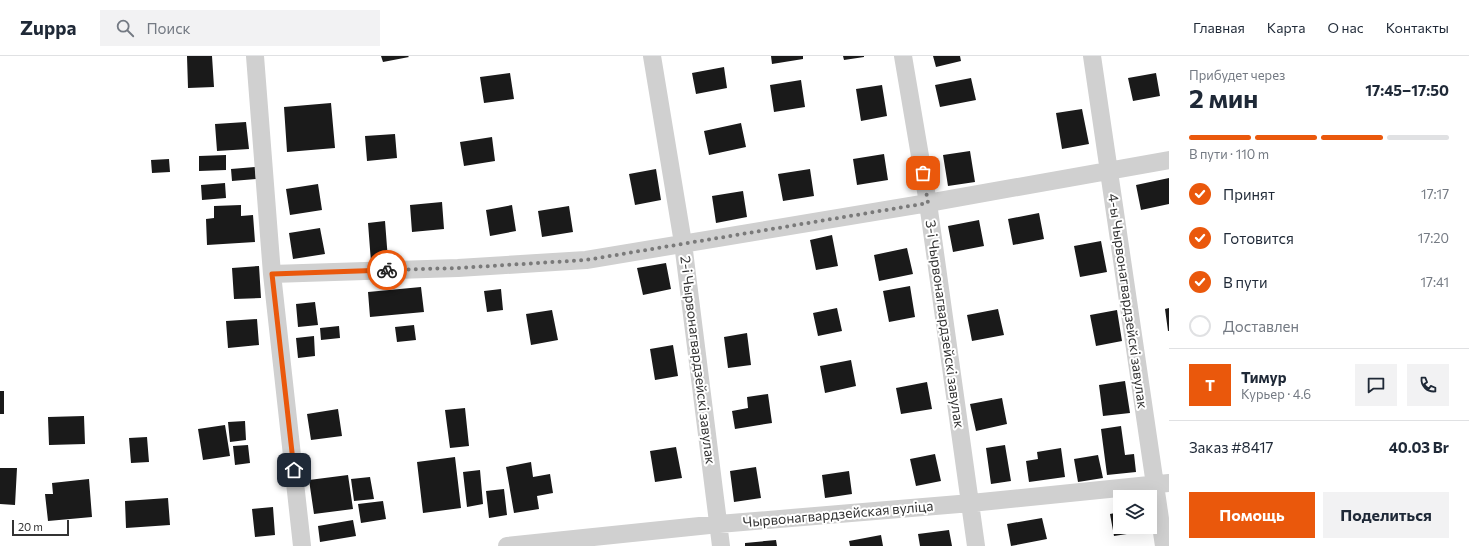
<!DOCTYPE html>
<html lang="ru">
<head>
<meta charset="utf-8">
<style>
	body { margin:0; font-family:Commissioner,sans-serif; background:#f2f2f3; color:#1f2937; height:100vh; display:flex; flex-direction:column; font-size:15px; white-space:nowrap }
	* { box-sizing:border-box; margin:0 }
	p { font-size:13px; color:#747a83 }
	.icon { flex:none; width:22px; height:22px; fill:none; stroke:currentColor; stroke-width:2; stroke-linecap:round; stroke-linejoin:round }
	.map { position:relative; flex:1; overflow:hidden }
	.panel { display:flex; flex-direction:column; background:#fff; width:300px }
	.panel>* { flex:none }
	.buttons { position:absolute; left:1113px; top:434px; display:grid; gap:8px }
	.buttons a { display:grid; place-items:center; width:44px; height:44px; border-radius:0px; background:#fff; box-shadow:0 4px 16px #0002; font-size:20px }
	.scale { position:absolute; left:12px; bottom:10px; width:57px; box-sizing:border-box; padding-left:4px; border:2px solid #333; border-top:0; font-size:11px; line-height:14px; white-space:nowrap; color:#333; -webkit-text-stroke:3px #fff; paint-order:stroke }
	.pin { position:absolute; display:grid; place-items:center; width:34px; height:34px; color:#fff; margin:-17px; border-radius:8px; box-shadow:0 2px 6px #0006 }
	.courier { position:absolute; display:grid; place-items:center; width:40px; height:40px; margin:-20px; border:3px solid #ea580c; border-radius:50%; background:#fff; color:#222; box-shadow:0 1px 5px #0007 }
	.overview em { font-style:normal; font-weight:700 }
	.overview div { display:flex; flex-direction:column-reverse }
	.overview { display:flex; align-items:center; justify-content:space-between; height:68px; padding:0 20px }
	h1 { font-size:26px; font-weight:700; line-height:30px }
	.bar { display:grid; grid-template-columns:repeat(4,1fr); gap:6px 4px; align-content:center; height:48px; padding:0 20px }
	.bar i { height:5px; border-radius:3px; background:#e0e1e3 }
	.bar .on { background:#ea580c }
	.bar p { grid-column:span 4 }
	.line { display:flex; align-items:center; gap:10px; padding:0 20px; border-top:1px solid #e0e1e3 }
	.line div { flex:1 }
	.round { display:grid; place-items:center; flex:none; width:42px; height:42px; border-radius:0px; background:#f2f2f3 }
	ol { padding:0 20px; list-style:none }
	li { display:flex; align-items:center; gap:12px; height:44px }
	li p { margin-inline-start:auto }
	li .icon { padding:4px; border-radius:50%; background:#ea580c; color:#fff; stroke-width:4 }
	li:last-child { color:#747a83 }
	li i { width:22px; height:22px; border:2px solid #e0e1e3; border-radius:50% }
	.button { display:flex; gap:8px; margin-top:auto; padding:8px 20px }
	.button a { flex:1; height:46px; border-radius:0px; background:#ea580c; color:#fff; font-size:16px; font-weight:700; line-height:46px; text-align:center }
	.button a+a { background:#f2f2f3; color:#1f2937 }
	header { display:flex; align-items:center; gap:24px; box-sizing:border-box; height:56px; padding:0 20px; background:#fff; border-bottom:1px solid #e0e1e3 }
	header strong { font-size:19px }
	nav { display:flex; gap:22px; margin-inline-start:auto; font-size:14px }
	.search { width:280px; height:36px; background:#f2f2f3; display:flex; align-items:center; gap:10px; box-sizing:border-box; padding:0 14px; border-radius:0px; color:#747a83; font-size:15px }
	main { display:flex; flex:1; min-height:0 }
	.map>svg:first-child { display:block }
	.building { fill:#1a1a1a }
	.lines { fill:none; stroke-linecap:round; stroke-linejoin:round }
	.minor { stroke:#d0d0d0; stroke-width:18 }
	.done { stroke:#7a7a7a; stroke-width:4; stroke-dasharray:0 7.2 }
	.route { stroke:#ea580c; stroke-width:5 }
	.labels { text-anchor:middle; stroke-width:4; stroke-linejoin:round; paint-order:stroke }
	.street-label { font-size:14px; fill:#333; stroke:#fff }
</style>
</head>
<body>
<header>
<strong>Zuppa</strong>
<div class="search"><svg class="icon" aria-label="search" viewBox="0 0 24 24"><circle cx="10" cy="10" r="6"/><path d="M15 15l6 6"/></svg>Поиск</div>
<nav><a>Главная</a><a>Карта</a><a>О нас</a><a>Контакты</a></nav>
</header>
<main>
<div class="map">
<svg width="1169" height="490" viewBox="0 0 1169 490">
	<rect width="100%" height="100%" fill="#fff"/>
	<!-- building -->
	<path class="building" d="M187,0H212L214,31L188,32Z
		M381,0H408L409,1L383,6Z
		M771,0H803V3L772,8Z
		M843,0H864V1L844,4Z
		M933,0H960L961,5L936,11Z
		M724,11L727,32L696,38L692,17Z
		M510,17L514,43L484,47L480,21Z
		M1156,17L1160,40L1133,45L1128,22Z
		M971,22L976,44L940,51L935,29Z
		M801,24L805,51L774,56L770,29Z
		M882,29L887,60L861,65L856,33Z
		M331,47L335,92L287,96L284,51Z
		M1082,53L1089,88L1062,93L1056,57Z
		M246,66L249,93L217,95L215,68Z
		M741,67L746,91L709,99L704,75Z
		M395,78L397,102L367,105L365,80Z
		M492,81L495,105L464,110L460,86Z
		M970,95L975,126L948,130L943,99Z
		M884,98L888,124L857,129L853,103Z
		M226,99V114L199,115V100Z
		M169,103L170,116L152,117L151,104Z
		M255,111L256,123L232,125L231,113Z
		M656,113L661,144L635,149L629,118Z
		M810,113L814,140L783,145L778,118Z
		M1169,122V148L1141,154L1136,129Z
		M225,127L226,142L202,144L201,129Z
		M318,128L322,154L290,159L286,133Z
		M743,135L747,161L716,167L712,140Z
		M442,146L444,173L412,176L410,149Z
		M241,149V160L253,159L255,186L207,189L206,163L214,162V150Z
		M512,149L516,175L490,180L486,154Z
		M569,150L573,176L542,181L538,155Z
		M1039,157L1044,183L1013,189L1008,163Z
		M979,164L984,190L953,196L948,170Z
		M385,165L388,204L371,206L368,167Z
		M320,172L325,198L293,203L289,177Z
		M832,179L838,210L816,214L810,184Z
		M1101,185L1107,216L1080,221L1074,190Z
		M907,192L913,218L879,225L874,199Z
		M666,207L671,233L643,239L637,212Z
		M259,210L261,242L234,243L232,212Z
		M910,230L915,261L889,266L883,235Z
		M421,231L424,256L370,261L368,236Z
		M501,233L503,254L487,256L484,235Z
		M315,246L318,269L298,271L296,248Z
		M837,252L842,275L818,280L813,257Z
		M1169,252V275H1168L1165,253Z
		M998,253L1004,279L972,285L967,259Z
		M552,254L558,284L531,289L526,258Z
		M1117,254L1122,285L1096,290L1090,259Z
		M257,263L259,289L228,292L226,265Z
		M414,269L416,284L397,286L395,271Z
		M339,270L340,282L321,284L320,272Z
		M747,277L751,309L728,312L724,281Z
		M314,280L315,300L298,302L296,282Z
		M673,289L678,320L655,324L650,293Z
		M851,304L856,330L825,337L820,310Z
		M1125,325L1130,357L1103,360L1099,329Z
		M927,326L932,353L901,358L896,332Z
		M0,335H4V358H0Z
		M768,338L772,367L735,373L732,355L748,352L747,341Z
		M1002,342L1007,368L976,375L970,348Z
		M465,352L469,390L450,392L445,354Z
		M338,353L342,380L311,384L307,358Z
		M84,360L85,388L49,389L48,361Z
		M245,365L246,384L230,386L228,366Z
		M225,369L230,400L203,404L198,373Z
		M1121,370L1125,399L1134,398L1136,416L1107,419L1101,373Z
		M147,381L149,406L131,407L129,382Z
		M248,389L250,407L235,409L233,390Z
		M1005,389L1011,425L991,428L986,392Z
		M676,391L682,422L655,426L650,395Z
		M1061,392L1065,421L1029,426L1026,405L1038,403L1037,396Z
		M935,398L941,425L916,430L910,403Z
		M1098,399L1103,422L1078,426L1074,403Z
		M455,401L461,452L423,457L417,406Z
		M531,406L533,421L550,418L553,437L537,440L539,453L514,457L506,411Z
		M756,411L761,442L734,446L730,415Z
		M0,412H17L15,449L0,448Z
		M480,414L483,448L467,451L463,416Z
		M849,415L852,438L825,442L822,419Z
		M348,419L353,453L314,458L309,424Z
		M370,421L374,443L354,445L351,423Z
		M89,423L92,461L48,465L45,438H53L52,427Z
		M504,433L507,459L489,462L486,435Z
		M168,442L170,469L126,472L125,445Z
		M383,445L386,463L361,467L358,448Z
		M273,451L275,479L255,481L252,453Z
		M1120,456V471H1145L1146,475L1114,480L1110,458Z
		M1042,462L1047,483L1011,490L1007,468Z
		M353,464L356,480L320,486L318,470Z
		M949,474L952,490H920L918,478Z
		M881,479L883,490H850L849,485Z
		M776,484L777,490H745V487Z"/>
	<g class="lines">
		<!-- minor -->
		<path class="minor" d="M255,0L272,218L302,490
			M652,0L683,187L721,490
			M903,0L928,147L976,490
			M1092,0L1164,490
			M272,218L458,212L586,204L928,147L1169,104
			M507,490L719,468L971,447L1169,427"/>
	</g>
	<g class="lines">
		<!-- done -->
		<path class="done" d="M387,214L458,212L586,204L928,147L923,117"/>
		<!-- route -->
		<path class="route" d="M294,414L272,218L387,214"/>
	</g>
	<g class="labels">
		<!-- street labels -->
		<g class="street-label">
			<text transform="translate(1128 245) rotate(82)" y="5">4-ы Чырвонагвардзейскі завулак</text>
			<text transform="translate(945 268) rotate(82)" y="5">3-і Чырвонагвардзейскі завулак</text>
			<text transform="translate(698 304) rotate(83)" y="5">2-і Чырвонагвардзейскі завулак</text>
			<text transform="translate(838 458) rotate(-5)" y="5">Чырвонагвардзейская вуліца</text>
		</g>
	</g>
</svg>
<div class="buttons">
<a><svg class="icon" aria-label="layers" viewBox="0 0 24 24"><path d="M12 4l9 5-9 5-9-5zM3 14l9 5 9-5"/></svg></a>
</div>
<div class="scale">20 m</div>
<div class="pin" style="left:923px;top:117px;background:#ea580c"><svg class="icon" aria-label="bag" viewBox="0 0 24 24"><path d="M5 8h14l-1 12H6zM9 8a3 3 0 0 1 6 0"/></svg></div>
<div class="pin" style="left:294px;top:414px;background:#1f2937"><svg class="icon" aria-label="home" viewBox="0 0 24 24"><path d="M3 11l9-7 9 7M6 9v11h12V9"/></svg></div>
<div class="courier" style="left:387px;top:214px"><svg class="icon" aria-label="bike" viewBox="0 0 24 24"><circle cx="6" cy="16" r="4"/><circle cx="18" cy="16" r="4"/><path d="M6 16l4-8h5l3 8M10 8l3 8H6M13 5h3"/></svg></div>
</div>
<section class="panel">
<div class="overview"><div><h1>2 мин</h1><p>Прибудет через</p></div><em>17:45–17:50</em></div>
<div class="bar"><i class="on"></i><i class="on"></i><i class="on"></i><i></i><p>В пути · 110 m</p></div>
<ol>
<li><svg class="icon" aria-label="check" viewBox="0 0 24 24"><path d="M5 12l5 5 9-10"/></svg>Принят<p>17:17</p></li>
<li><svg class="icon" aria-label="check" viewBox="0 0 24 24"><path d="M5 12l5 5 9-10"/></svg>Готовится<p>17:20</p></li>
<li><svg class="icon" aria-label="check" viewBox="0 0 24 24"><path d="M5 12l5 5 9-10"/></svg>В пути<p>17:41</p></li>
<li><i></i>Доставлен</li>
</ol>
<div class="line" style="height:72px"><b class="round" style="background:#ea580c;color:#fff">Т</b><div><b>Тимур</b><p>Курьер · 4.6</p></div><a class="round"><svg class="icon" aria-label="chat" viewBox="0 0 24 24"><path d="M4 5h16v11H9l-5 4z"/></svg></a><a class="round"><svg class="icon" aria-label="phone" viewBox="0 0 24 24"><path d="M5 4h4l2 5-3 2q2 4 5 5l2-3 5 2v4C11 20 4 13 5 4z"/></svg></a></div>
<div class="line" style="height:52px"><div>Заказ #8417</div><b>40.03 Br</b></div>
<div class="button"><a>Помощь</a><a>Поделиться</a></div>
</section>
</main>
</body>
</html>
